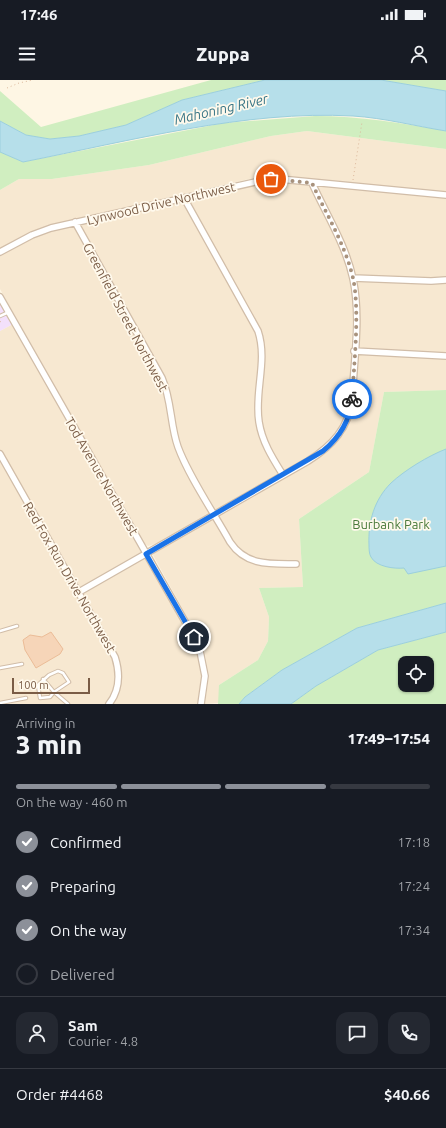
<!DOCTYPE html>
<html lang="en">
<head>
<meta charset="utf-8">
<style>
	body { margin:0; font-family:Ubuntu,sans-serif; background:#242831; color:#f1f3f6; height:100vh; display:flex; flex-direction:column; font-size:15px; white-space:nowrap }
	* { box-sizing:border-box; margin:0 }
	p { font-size:13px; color:#9ea1a6 }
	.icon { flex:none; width:22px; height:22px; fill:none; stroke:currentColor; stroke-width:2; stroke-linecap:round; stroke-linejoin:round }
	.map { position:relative; height:624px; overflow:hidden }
	.details { display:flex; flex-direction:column; background:#171b24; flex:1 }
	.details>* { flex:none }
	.fabs { position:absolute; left:398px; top:576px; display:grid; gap:8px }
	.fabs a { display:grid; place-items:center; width:36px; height:36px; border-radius:8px; background:#171b24; box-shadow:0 1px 3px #0004; font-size:20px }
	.scale { position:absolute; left:12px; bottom:10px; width:78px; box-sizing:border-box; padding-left:4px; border:2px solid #7a5c46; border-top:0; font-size:11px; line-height:14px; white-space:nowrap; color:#7a5c46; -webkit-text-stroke:3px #fff9ec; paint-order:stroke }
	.pin { position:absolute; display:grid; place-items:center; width:34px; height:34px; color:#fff; margin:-17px; border:2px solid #fff; border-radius:50%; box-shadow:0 1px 4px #0007 }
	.courier { position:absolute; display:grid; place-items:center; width:40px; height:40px; margin:-20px; border:3px solid #1a73e8; border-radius:50%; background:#fff; color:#222; box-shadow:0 1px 5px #0007 }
	.headline em { font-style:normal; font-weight:800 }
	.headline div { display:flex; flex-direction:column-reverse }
	.headline { display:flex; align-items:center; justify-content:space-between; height:68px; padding:0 16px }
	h1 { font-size:26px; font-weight:800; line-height:30px }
	.bar { display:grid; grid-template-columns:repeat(4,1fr); gap:6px 4px; align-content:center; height:48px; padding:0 16px }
	.bar i { height:5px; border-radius:3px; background:#363941 }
	.bar .current { background:#8c9099 }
	.bar p { grid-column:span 4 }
	.line { display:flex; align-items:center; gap:10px; padding:0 16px; border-top:1px solid #363941 }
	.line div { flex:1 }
	.round { display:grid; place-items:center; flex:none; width:42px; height:42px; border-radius:12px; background:#242831 }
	ol { padding:0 16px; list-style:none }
	li { display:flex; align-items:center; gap:12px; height:44px }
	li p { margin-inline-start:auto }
	li .icon { padding:4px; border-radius:50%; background:#8c9099; color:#fff; stroke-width:4 }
	li:last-child { color:#9ea1a6 }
	li i { width:22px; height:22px; border:2px solid #363941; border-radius:50% }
	.status { display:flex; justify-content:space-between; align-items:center; height:28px; padding:0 20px; background:#171b24; direction:ltr }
	.status svg { height:11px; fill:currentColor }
	header { display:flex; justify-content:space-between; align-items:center; height:52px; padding:0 16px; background:#171b24; font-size:18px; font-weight:800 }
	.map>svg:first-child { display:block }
	.residential { fill:#f7e8d1 }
	.education { fill:#f3e0fb }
	.green { fill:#d0eec0; fill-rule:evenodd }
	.water { fill:#b6dfea; stroke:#9bcfdd }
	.building { fill:#f6d5b8; stroke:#ebbc97 }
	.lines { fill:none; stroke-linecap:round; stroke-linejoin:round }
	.service-casing { stroke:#d1bda8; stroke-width:4.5 }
	.minor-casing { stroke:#d1bda8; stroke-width:8 }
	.path { stroke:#dcb89b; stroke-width:1; stroke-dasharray:1 3; stroke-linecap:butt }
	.service { stroke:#fff; stroke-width:2.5 }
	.minor { stroke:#fff; stroke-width:5.5 }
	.done { stroke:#a8927d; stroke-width:4; stroke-dasharray:0 7.2 }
	.route { stroke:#1a73e8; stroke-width:5 }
	.labels { text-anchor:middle; stroke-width:3.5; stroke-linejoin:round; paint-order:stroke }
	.street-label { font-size:13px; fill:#7a5c46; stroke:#fff9ec }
	.park-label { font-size:13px; fill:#4a7a3b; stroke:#fff9ec }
	.water-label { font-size:14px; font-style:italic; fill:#3b7787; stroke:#fff9ec }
</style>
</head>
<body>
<div class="status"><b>17:46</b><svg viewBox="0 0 49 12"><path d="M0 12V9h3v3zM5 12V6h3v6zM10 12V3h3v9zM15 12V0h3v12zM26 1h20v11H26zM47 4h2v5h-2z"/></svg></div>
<header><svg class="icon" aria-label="menu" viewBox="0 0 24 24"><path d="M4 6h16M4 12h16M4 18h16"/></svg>Zuppa<svg class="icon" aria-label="person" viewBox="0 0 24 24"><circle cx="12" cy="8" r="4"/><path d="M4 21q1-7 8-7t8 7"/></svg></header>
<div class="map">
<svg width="446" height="624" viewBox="0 0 446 624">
	<rect width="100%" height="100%" fill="#fef6e4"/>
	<!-- residential -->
	<path class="residential" d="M307,51L446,69V310L384,312L369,392L299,439L303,507L259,508L269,537L268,561L258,580L219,605V623L205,624L209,596L204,568L153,475L155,472L324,374L344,354L355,326L356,311L359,222L354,190L319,111L318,100L271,95L249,99L44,147L0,168V110L19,99H52L149,85L271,56Z
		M275,102L308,104L312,108L344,177L353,218L350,316L347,333L341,346L330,361L320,370L158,463L148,466L144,463L0,209V174L31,157L47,151L248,104Z
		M13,244L195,564L203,598L198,624H0V251Z"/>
	<!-- education -->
	<path class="education" d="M0,222L13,244L0,251Z"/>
	<!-- green -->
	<path class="green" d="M211,0H265L182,20L126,45L79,56L50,59L26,55L0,41V11L41,47Z
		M381,0H446V11Z
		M315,36C360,36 401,43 446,51V69L307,51L271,56L149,85L52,99H19L0,110V72L23,82L224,43Z
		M446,310V523L357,548L282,590L245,617L239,624H218L219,605L258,580L268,561L269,537L259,508L303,507L299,439L369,392L384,312Z
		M446,552V624H291L316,606L378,570ZM405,583H427V605H405Z"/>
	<!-- water -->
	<path class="water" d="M265,0H381L446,11V51C415,46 384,38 353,36C245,30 130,61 23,82L0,72V41L26,55L50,59L79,56L126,45L182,20Z
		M446,369V486L408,494L404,488C395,489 376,487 371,477C369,474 369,468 369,465C368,442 374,420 391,403C405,390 428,376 446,369Z
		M446,523V552L378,570L316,606L291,624H239L245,617L282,590L357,548Z"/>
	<!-- building -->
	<path class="building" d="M51,552L63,569L60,574L36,588L25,570L23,560L30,555L42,557Z"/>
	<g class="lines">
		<!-- service casing -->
		<g class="service-casing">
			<path id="service" d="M0,236L9,232
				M0,551L17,546
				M0,588L22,584
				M58,591L63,593L69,602L54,612L50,617L40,618L38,605L49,595Z
				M43,599L54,612L68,624
				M0,623L26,618"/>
		</g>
		<!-- minor casing -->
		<g class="minor-casing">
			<path id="minor" d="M184,118L258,251C268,281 254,312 259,342C262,362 273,379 283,395
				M75,142L162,298C172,321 170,345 178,367C189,397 214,433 230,462C246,486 270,484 296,484
				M0,172L32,155L51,148L264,100L280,99L446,115
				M353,198L431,201L446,200
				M0,217L199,566L205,596L201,624
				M354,271L446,276
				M0,374L115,577C120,593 120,610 109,624
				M79,512L308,381C332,366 349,348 352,319C354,281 361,236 353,199C346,165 326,134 312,103"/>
		</g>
		<!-- path -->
		<path class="path" d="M7,8L19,3L33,0
			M353,100L362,42
			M0,242L3,240"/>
		<!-- service -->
		<use href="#service" class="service"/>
		<!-- minor -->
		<use href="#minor" class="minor"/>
	</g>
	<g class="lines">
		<!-- done -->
		<path class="done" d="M271,99L312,103C326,134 345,164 353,198C360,231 354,284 352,319"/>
		<!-- route -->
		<path class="route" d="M194,557L146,474L323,371C339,358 350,340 352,319"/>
	</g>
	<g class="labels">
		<!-- street labels -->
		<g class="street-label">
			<text transform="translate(161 123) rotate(-13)" y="5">Lynwood Drive Northwest</text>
			<text transform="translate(126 237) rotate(62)" y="5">Greenfield Street Northwest</text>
			<text transform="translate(102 396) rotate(60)" y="5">Tod Avenue Northwest</text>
			<text transform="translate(70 497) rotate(60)" y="5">Red Fox Run Drive Northwest</text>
		</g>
		<!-- park labels -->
		<g class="park-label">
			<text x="391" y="449">Burbank Park</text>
		</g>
		<!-- water labels -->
		<g class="water-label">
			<text transform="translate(221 29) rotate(-13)" y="5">Mahoning River</text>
		</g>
	</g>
</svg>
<div class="fabs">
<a><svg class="icon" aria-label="locate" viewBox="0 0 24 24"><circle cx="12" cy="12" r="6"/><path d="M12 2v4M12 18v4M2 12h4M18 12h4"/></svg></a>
</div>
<div class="scale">100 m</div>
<div class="pin" style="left:271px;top:99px;background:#ea580c"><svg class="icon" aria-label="bag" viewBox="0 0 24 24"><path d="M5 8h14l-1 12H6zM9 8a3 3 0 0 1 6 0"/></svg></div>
<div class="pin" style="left:194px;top:557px;background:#1f2937"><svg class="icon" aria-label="home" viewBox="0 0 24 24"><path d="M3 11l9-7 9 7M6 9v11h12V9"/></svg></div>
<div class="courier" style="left:352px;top:319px"><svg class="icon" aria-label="bike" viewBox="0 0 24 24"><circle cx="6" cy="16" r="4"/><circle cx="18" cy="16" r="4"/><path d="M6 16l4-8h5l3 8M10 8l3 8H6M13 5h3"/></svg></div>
</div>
<section class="details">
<div class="headline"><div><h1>3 min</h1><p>Arriving in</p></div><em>17:49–17:54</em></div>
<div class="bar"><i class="current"></i><i class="current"></i><i class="current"></i><i></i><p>On the way · 460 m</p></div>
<ol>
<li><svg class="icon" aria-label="check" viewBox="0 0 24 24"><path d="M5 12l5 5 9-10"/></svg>Confirmed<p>17:18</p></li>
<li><svg class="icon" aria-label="check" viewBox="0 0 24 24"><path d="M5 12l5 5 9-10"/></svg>Preparing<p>17:24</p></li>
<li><svg class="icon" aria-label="check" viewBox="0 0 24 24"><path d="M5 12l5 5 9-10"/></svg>On the way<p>17:34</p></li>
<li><i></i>Delivered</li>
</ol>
<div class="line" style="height:72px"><a class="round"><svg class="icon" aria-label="person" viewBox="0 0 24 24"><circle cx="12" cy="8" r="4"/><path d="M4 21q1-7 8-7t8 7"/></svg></a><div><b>Sam</b><p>Courier · 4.8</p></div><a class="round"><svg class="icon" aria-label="chat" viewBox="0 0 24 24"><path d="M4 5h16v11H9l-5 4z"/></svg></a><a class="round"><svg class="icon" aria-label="phone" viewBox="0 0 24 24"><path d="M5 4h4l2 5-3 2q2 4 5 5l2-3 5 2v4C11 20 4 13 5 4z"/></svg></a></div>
<div class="line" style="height:52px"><div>Order #4468</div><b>$40.66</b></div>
</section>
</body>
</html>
